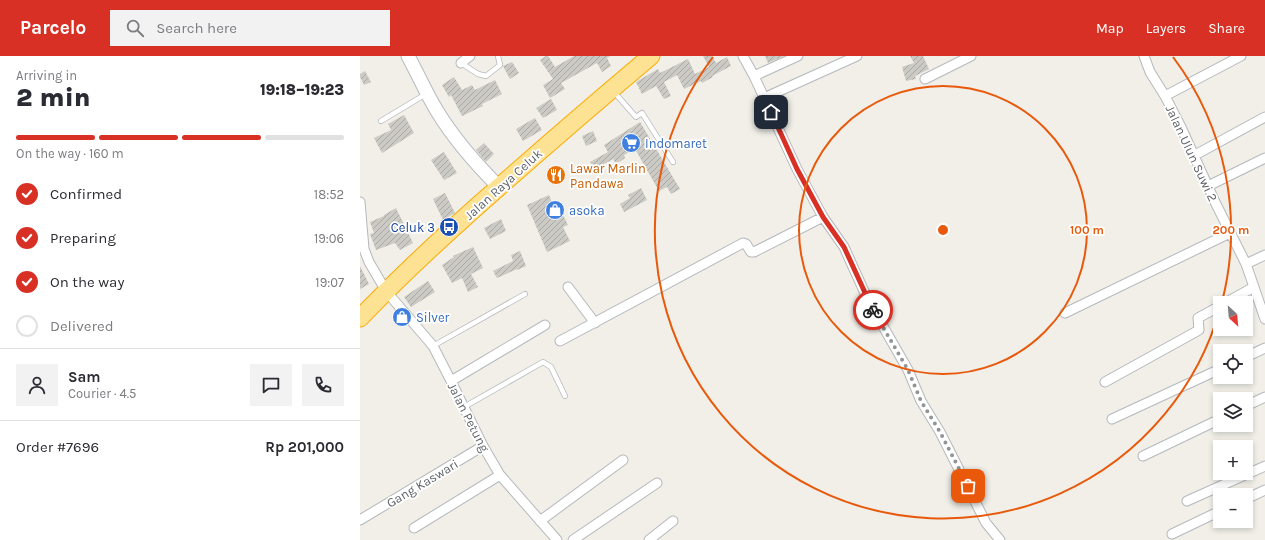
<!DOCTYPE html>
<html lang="en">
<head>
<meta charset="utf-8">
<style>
	body { margin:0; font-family:Karla,sans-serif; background:#f2f2f3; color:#2b2b33; height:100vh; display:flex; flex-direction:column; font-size:15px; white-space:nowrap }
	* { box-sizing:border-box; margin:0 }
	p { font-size:13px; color:#7c7c81 }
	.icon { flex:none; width:22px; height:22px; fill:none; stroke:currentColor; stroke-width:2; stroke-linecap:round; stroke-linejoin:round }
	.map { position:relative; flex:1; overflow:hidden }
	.sheet { display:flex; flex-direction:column; background:#fff; width:360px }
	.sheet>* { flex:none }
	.needle { width:26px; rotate:154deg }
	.controls { position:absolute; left:853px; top:240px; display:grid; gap:8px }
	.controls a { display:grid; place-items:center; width:40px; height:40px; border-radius:0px; background:#fff; box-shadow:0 2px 6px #0003; font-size:20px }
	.pin { position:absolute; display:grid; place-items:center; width:34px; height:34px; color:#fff; margin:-17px; border-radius:8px; box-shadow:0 2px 6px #0006 }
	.courier { position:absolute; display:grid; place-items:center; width:40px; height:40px; margin:-20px; border:3px solid #d93025; border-radius:50%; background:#fff; color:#222; box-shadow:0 1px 5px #0007 }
	.headline em { font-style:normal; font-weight:800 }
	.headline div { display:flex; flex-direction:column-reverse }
	.headline { display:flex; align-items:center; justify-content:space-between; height:68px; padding:0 16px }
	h1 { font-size:26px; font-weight:800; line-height:30px }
	.bar { display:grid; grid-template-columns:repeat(4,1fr); gap:6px 4px; align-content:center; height:48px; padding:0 16px }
	.bar i { height:5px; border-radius:3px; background:#e1e1e2 }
	.bar .current { background:#d93025 }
	.bar p { grid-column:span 4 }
	.line { display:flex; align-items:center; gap:10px; padding:0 16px; border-top:1px solid #e1e1e2 }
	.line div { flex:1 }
	.round { display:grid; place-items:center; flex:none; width:42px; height:42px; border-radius:0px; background:#f2f2f3 }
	ol { padding:0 16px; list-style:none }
	li { display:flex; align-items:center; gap:12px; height:44px }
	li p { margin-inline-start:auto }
	li .icon { padding:4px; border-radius:50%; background:#d93025; color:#fff; stroke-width:4 }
	li:last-child { color:#7c7c81 }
	li i { width:22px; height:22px; border:2px solid #e1e1e2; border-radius:50% }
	header { display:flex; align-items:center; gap:24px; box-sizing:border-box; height:56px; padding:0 20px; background:#d93025; color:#fff }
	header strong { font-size:19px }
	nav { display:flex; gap:22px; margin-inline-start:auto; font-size:14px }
	.search { width:280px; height:36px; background:#f2f2f3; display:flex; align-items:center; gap:10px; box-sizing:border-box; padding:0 14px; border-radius:0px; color:#7c7c81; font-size:15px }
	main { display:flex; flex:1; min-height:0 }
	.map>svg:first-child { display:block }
	.building { fill:url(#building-hatch) }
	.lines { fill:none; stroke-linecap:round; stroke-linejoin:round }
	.lane-casing { stroke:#b5b8bc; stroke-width:6 }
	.street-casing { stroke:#b5b8bc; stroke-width:11 }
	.secondary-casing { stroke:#b6babf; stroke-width:15 }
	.highway-casing { stroke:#f9ab00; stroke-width:19 }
	.lane { stroke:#fff; stroke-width:4.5 }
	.street { stroke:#fff; stroke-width:9 }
	.secondary { stroke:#fff; stroke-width:13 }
	.highway { stroke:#fde293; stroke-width:17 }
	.done { stroke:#929495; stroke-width:4; stroke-dasharray:0 7.2 }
	.route { stroke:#d93025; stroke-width:5 }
	.ring { fill:none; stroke:#e8590c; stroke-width:2 }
	.labels { text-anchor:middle; stroke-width:3.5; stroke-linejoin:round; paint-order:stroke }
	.shop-label { font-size:13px; fill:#366cbe; stroke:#fff; text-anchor:start }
	.street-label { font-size:13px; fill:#5f6368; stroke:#fff }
	.food-label { font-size:13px; fill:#c56008; stroke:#fff; text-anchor:start }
	.transit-label { font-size:13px; fill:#164399; stroke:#fff; text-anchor:end }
	.centre { fill:#e8590c; stroke:#fff; stroke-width:2 }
	.ring-label { font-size:12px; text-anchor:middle; font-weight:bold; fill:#e8590c; stroke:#fff; stroke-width:3.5; stroke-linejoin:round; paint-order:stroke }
</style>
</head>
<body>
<header>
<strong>Parcelo</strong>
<div class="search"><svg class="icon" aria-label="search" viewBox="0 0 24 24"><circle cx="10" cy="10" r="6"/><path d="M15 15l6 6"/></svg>Search here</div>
<nav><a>Map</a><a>Layers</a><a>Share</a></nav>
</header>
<main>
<section class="sheet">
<div class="headline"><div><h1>2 min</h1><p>Arriving in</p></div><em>19:18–19:23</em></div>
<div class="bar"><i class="current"></i><i class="current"></i><i class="current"></i><i></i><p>On the way · 160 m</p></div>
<ol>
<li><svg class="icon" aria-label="check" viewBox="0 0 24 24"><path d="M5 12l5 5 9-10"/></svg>Confirmed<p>18:52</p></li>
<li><svg class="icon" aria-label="check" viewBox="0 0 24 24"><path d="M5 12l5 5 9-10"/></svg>Preparing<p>19:06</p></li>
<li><svg class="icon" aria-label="check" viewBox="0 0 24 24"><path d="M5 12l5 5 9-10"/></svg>On the way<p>19:07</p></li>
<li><i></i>Delivered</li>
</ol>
<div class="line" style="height:72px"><a class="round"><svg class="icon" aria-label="person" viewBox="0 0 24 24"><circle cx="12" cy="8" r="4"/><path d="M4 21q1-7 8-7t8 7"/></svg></a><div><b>Sam</b><p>Courier · 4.5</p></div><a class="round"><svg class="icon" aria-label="chat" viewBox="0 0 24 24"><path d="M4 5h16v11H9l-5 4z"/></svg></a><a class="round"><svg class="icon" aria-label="phone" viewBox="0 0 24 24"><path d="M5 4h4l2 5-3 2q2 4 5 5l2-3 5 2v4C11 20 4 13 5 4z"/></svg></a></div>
<div class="line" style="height:52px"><div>Order #7696</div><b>Rp 201,000</b></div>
</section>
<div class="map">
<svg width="905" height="484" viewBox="0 0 905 484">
	<defs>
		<pattern id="building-hatch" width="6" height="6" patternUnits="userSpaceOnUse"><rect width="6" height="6" fill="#cccac5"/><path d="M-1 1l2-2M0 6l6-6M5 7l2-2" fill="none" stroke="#a9a8a4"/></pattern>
	</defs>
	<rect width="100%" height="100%" fill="#f1efe8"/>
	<!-- building -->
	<path class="building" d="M186,0H188L195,11L214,0H250L247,2L251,10L242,16L237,7L201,27L205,33L190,42L183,29L193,23L180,4Z
		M343,0H352L356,7L367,1L371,10L352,20L353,21L342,27L341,25L324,33L317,19L304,26L311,40L304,43L296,30L282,38L276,26L298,13L300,17L328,3L335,18L349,11Z
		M405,0H424L408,7Z
		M550,0H563L569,13L555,20L556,23L546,25L542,11L554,7Z
		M152,6L159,17L150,23L143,10Z
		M5,15L11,26L4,29L0,21V18Z
		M94,21L102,34L112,29L115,34L135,24L142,38L122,48L123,50L102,60L91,39L89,41L82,29Z
		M191,43L197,54L183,62L176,52Z
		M44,59L54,77L22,97L14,82L31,74L28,68Z
		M175,62L182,74L163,85L156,73Z
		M280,66L320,133L311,138L307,131L299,135L275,93L264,99L265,102L256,108L253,103L234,114L230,106L248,96L244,89Z
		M233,75L237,85L226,90L222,80Z
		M124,87L134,98L126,106L116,94Z
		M84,96L97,117L84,124L71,104Z
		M281,132L287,144L264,156L260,148L270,142L268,139Z
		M85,137L95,157L83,164L73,143Z
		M189,139L193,149L197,147L208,169L203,171L210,185L187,196L167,149Z
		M36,152L53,187L40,194L35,187L16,194L10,178L14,177L10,166L24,160V159Z
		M141,163L146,175L130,183L124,172Z
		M113,191L123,212L111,218L118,231L108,236L102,222L92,227L82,209L94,201L93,200Z
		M160,195L166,210L157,214V213L137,222L133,215L153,205L151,199Z
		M0,210L9,228L0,233Z
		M68,225L75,236L51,251L44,241Z"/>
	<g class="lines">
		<!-- lane casing -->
		<g class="lane-casing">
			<path id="lane" d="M101,7L118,18L126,20L140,9L138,0
				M254,36L276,61L282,57L313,106
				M21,65L66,38
				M73,290L165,238
				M104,351L183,306L191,311L205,340"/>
		</g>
		<!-- street casing -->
		<g class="street-casing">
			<path id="street" d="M383,0L394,20L437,113L463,161L484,191L508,244L548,314L561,345L580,376L626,467L640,484
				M784,0L790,16L805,40L821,71L855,146L886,208L905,263
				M101,7L110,0
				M394,20L438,0
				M565,23L611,0
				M805,40L881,0
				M404,42L497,0
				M835,99L905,61
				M848,130L905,102
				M0,146L4,193L9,206L26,235L73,290L91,325L123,390L140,419L197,484
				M886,208L905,199
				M208,231L235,267
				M865,247L894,231
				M705,257L870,177
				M200,285L383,187L386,188L391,196H394L463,161
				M886,301L905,292
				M91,325L185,269
				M745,326L839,274L838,262L860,250
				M886,350L905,341
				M752,363L860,313
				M783,400L860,363
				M886,443L905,434
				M827,445L905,410
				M0,464L123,390
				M180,465L263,404
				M54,472L140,419
				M812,478L860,455
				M213,484L297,427
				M289,484L313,465"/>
		</g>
		<!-- secondary casing -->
		<g class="secondary-casing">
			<path id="secondary" d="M48,0C58,18 66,37 77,55C94,83 116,108 139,131"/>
		</g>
		<!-- highway casing -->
		<g class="highway-casing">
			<path id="highway" d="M0,262C44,216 91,173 139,131C189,87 240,43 291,0"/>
		</g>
		<!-- lane -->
		<use href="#lane" class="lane"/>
		<!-- street -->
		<use href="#street" class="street"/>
		<!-- secondary -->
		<use href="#secondary" class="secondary"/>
		<!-- highway -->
		<use href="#highway" class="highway"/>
	</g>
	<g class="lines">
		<!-- done -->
		<path class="done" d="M513,254L548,314L561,345L580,376L608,430"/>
		<!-- route -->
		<path class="route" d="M411,56L437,113L463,161L484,191L513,254"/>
	</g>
	<!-- distance rings -->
	<g class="ring">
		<circle cx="583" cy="174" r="144"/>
		<path d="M860 253A288 288 0 1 1 353 1M813 1A288 288 0 0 1 862 246"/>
	</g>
	<!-- icons -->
	<defs>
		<g id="supermarket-disc" transform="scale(1)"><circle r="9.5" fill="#3f7fe0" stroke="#fff"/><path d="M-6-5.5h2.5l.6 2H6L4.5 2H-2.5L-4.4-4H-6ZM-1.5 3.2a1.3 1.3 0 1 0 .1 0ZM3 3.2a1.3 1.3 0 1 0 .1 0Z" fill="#fff"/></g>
		<g id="restaurant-disc" transform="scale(1)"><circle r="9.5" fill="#e8710a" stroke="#fff"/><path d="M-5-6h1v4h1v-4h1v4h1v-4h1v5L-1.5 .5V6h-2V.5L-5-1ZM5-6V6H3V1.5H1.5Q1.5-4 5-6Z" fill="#fff"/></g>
		<g id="shop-disc" transform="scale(1)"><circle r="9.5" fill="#3f7fe0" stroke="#fff"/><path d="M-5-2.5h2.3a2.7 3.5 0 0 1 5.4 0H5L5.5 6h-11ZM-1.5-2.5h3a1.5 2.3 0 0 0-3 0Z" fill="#fff"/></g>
		<g id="bus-disc" transform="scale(1)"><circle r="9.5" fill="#1a4fb4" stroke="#fff"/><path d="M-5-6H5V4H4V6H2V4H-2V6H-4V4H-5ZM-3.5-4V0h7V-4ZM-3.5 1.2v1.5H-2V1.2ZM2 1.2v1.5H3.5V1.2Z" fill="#fff"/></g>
	</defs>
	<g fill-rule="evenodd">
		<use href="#supermarket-disc" x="271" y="87"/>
		<use href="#restaurant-disc" x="196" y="119"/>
		<use href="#shop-disc" x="195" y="154"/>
		<use href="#bus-disc" x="89" y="171"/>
		<use href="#shop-disc" x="42" y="261"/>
	</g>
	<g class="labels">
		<!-- shop labels -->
		<g class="shop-label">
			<text x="285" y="92">Indomaret</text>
			<text x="209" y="159">asoka</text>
			<text x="56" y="266">Silver</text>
		</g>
		<!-- street labels -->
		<g class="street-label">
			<text transform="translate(832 97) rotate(65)" y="5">Jalan Ulun Suwi 2</text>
			<text transform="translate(143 128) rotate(-42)" y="5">Jalan Raya Celuk</text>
			<text transform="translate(109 361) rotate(63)" y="5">Jalan Petung</text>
			<text transform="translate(62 427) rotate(-31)" y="5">Gang Kaswari</text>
		</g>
		<!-- food labels -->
		<g class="food-label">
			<text x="210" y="117">Lawar Marlin<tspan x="210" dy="15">Pandawa</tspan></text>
		</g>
		<!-- transit labels -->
		<g class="transit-label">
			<text x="75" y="176">Celuk 3</text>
		</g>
	</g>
	<circle cx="583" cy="174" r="6" class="centre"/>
	<g class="ring-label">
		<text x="727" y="178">100 m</text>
		<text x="871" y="178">200 m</text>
	</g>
</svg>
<div class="controls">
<a><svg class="needle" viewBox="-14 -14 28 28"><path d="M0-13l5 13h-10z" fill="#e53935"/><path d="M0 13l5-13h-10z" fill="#7c7c81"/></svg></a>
<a><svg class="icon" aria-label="locate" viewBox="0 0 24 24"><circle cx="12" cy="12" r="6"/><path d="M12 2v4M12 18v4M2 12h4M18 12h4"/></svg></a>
<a><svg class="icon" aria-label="layers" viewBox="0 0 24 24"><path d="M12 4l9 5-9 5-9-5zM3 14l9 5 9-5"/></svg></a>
<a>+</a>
<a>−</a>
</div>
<div class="pin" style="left:608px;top:430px;background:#ea580c"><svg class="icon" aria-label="bag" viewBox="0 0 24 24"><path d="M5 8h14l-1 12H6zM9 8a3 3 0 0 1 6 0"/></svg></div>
<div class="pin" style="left:411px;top:56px;background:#1f2937"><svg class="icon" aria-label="home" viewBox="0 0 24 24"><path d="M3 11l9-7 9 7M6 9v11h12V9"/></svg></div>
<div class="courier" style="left:513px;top:254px"><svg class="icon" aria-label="bike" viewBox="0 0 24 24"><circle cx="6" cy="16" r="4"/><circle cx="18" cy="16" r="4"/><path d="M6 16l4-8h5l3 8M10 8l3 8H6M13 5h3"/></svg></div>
</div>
</main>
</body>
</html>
